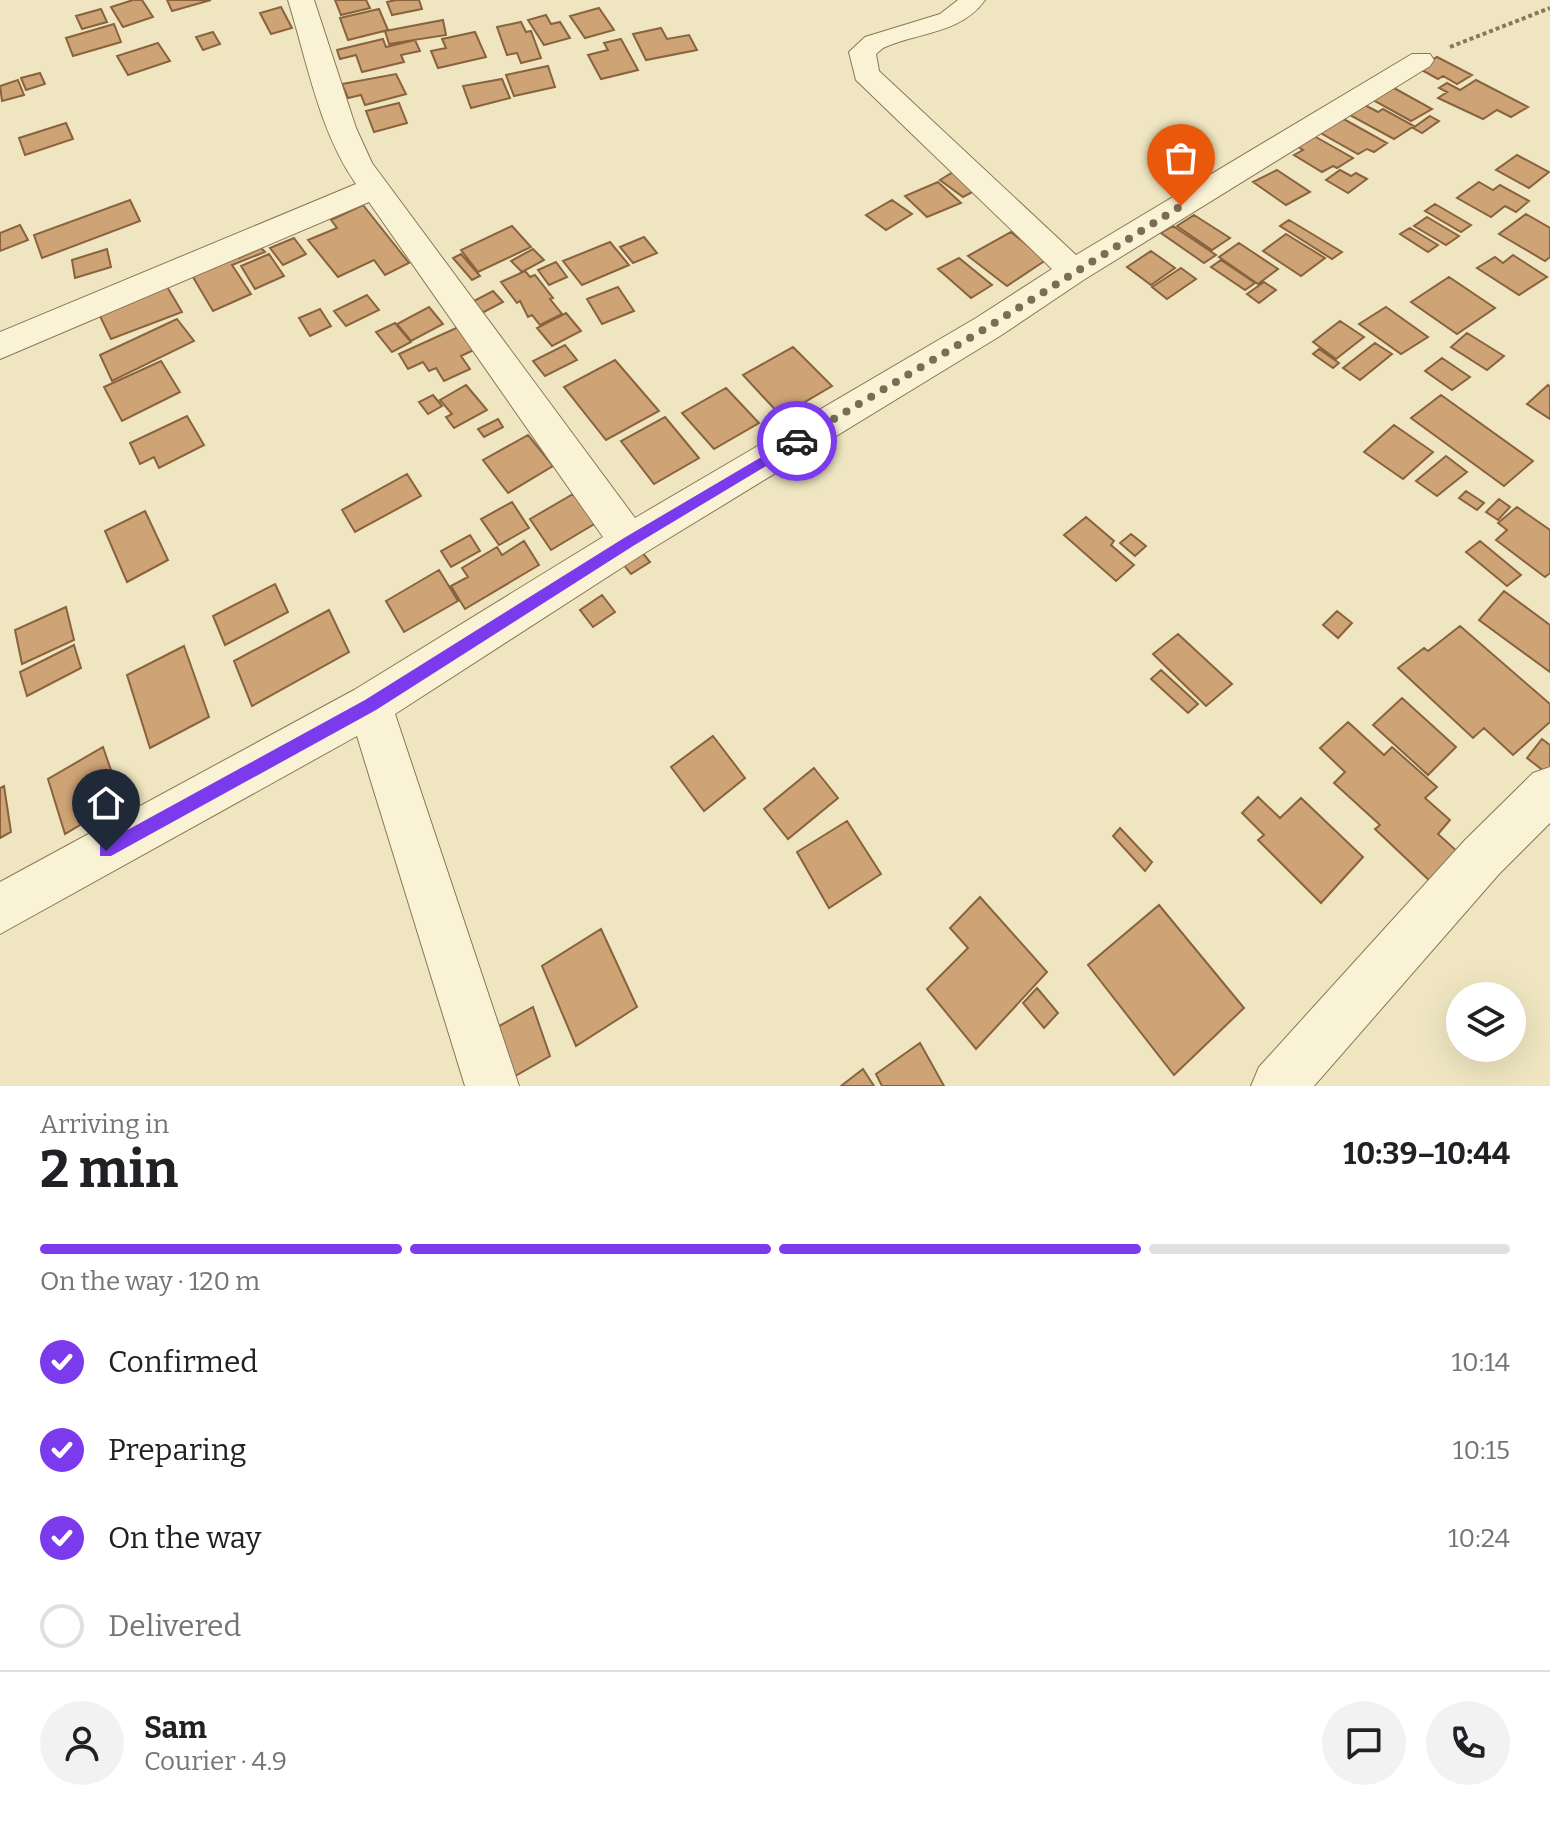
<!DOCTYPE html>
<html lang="en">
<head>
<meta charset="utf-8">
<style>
	body { margin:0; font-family:Bitter,serif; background:#f2f2f2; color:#202124; height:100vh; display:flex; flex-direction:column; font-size:30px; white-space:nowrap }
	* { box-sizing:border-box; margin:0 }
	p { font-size:26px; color:#757577 }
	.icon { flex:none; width:44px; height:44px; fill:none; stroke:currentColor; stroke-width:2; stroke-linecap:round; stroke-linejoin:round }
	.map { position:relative; height:1086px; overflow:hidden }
	.drawer { display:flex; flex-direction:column; background:#fff; flex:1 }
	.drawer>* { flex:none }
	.controls { position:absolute; left:1446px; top:982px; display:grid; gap:16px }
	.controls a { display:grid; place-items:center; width:80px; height:80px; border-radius:50%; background:#fff; box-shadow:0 8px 32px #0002; font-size:40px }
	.pin { position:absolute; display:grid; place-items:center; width:68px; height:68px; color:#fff; margin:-82px -34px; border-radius:50% 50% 50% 0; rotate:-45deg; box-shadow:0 0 8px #0007 }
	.pin .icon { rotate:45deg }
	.courier { position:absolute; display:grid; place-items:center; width:80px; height:80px; margin:-40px; border:6px solid #7c3aed; border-radius:50%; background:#fff; color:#222; box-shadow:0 2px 10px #0007 }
	.headline em { font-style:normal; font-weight:700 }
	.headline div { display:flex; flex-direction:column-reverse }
	.headline { display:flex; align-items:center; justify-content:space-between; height:136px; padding:0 40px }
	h1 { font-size:52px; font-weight:700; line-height:60px }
	.bar { display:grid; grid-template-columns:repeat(4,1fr); gap:12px 8px; align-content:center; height:96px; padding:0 40px }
	.bar i { height:10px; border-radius:6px; background:#e0e0e0 }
	.bar .on { background:#7c3aed }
	.bar p { grid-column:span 4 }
	.line { display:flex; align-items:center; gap:20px; padding:0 40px; border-top:2px solid #e0e0e0 }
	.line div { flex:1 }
	.round { display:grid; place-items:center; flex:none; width:84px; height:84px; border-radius:42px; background:#f2f2f2 }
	ol { padding:0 40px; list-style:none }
	li { display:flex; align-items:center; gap:24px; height:88px }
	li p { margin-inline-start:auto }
	li .icon { padding:8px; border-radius:50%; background:#7c3aed; color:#fff; stroke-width:4 }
	li:last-child { color:#757577 }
	li i { width:44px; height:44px; border:4px solid #e0e0e0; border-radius:50% }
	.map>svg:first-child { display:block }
	.building { fill:#cea476; stroke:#89633d; stroke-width:2 }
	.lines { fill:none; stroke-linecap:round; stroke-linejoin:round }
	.minor-casing { stroke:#897758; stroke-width:2 }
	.path { stroke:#897758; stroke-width:4; stroke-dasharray:4 3; stroke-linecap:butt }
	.minor { fill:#faf2d4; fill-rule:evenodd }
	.route { fill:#7c3aed }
	.done { stroke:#786e56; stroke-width:8; stroke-dasharray:0 14.4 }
</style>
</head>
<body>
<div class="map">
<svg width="1550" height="1086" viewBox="0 0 1550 1086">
	<rect width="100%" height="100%" fill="#efe6c1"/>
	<!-- building -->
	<path class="building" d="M133,0H142L153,17L123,27L111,7Z
		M167,0H211L172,11Z
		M335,0H366L370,8L341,15Z
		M396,0H419L422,9L392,15L387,2Z
		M281,7L292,28L271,34L260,13Z
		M599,8L614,30L585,38L570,16Z
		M101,9L107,22L82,29L76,16Z
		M379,9L388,30L348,40L340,18Z
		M546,15L551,24L560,22L570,38L544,45L528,20Z
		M443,20L446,35L389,44L385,31Z
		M521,22L526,32L531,31L541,58L521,63L517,53L507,55L497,27Z
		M114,24L121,42L73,56L66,38Z
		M661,28L667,39L689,35L697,50L646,60L633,34Z
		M213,32L220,44L203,50L196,37Z
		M475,32L486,57L438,68L431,51L446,48L442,39Z
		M383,39L386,47L415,40L420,51L401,55L404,62L362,72L356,55L340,59L337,50Z
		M621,39L638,70L601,79L588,55L608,50L604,43Z
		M158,43L170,61L128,75L117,56Z
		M1437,57L1472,75L1457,84L1443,76L1438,79L1418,68Z
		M548,66L555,87L514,96L506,75Z
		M40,73L45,84L26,90L21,78Z
		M396,74L406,94L365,105L361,95L348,98L342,84Z
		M502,79L510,98L471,108L463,86Z
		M18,80L24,95L2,101L0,86Z
		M1476,80L1528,107L1511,117L1497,110L1483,119L1438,98L1447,92L1439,88L1447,83L1460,90Z
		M1394,88L1432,109L1411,121L1373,100Z
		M399,103L407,123L374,132L366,111Z
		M1361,103L1378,112L1383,109L1414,126L1394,139L1346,113Z
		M1430,116L1439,121L1422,133L1413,128Z
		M1340,117L1387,143L1374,152L1367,149L1358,154L1317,131Z
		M66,123L73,139L25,155L19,138Z
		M1314,136L1353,158L1337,168L1333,166L1322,172L1294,155L1303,150L1297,146Z
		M1517,155L1549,172L1529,188L1496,170Z
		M1277,170L1310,192L1286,205L1253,182Z
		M1340,170L1351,176L1356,173L1367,179L1348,193L1326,180Z
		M953,172L976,190L963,197L940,180Z
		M938,182L961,203L927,217L905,196Z
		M1479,182L1493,190L1500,185L1529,201L1516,212L1505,206L1491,217L1457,198Z
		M130,200L140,221L42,258L34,235Z
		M892,200L912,214L886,230L866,215Z
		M1435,204L1471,225L1461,232L1425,211Z
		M363,205L409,263L385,275L374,260L338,277L308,240L337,228L331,220Z
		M1526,214L1550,228V257L1545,261L1499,234Z
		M1194,215L1230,238L1212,250L1177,226Z
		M1427,217L1459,236L1446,245L1414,226Z
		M1289,220L1342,252L1332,259L1280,226Z
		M20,225L28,240L0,251V233Z
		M512,226L531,247L478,272L461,250Z
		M1173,226L1216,255L1204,263L1161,233Z
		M1410,228L1438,245L1428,252L1400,234Z
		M1011,232L1046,260L1007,286L968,256Z
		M1286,234L1325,258L1301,276L1263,251Z
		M644,237L657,253L633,263L620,247Z
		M294,238L306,254L283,265L270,248Z
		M610,242L629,265L582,285L563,261Z
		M1239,243L1278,269L1258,284L1219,257Z
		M261,248L265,252L232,265L251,294L213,311L190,272L235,253L239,258Z
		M107,249L111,267L75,278L72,260Z
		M533,249L544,260L522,272L511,261Z
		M1151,251L1175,268L1151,285L1127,267Z
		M269,254L284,276L255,289L241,266Z
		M461,254L480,276L472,280L453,258Z
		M1513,255L1547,277L1519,295L1477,268L1495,257L1503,263Z
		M959,258L992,285L971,298L938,269Z
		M1221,260L1255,283L1245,290L1211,267Z
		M556,262L567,277L549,285L538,270Z
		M1181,268L1196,279L1167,299L1152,287Z
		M525,271L530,277L535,275L553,298L550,299L562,314L540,325L532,315L528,317L520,301L517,303L501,282Z
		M1449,277L1495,308L1457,334L1411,302Z
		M1264,282L1276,290L1259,303L1247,294Z
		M166,285L182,312L111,339L99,314Z
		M618,287L634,311L602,324L587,299Z
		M493,291L503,302L482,313L472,302Z
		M367,295L379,310L346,326L334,311Z
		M429,307L443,324L411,341L397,324Z
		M1386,307L1428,337L1401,354L1359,324Z
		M320,309L331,326L310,336L299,318Z
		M566,313L581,331L552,346L537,328Z
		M177,319L194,341L112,381L100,355Z
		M1340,321L1364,337L1336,359L1313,342Z
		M395,323L411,342L392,352L376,332Z
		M465,324L480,347L461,356L470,369L444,381L436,368L429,371L423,362L408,369L399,354Z
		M1467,333L1504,356L1487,370L1451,347Z
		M1375,343L1392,354L1360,380L1343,368Z
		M565,345L577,360L545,376L533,361Z
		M793,347L832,386L781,416L743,375Z
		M1319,349L1339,363L1333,368L1313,354Z
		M1442,358L1470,377L1452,390L1425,371Z
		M615,360L659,411L606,440L564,387Z
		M161,361L180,392L122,421L104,387Z
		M466,385L487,410L454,428L446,417L452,414L440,400Z
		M1548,385L1550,387V419L1527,404Z
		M726,388L759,423L714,449L682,413Z
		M433,395L442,406L428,414L419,402Z
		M1441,395L1533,461L1504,486L1411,418Z
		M187,416L204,445L159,468L154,457L140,464L130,443Z
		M665,417L699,458L654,484L621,441Z
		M498,419L503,427L484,437L478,429Z
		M1394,425L1433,452L1403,479L1364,452Z
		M528,435L553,466L508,493L483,460Z
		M1446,456L1467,472L1437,496L1416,481Z
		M407,474L421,496L355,532L342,510Z
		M1466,491L1484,503L1477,510L1459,498Z
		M573,494L596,523L551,550L530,519Z
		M1499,499L1510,507L1498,520L1486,512Z
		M512,502L529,528L499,545L481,519Z
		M1517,507L1550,530V573L1545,577L1496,540L1507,530L1498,523Z
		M145,511L168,560L127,582L105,531Z
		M1086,517L1114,541L1111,545L1134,565L1116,581L1064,535Z
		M1131,534L1146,546L1135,556L1120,543Z
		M470,535L480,551L451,567L441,551Z
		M524,541L539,565L465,609L451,586L468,577L462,568L497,547L502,555Z
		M1480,541L1521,575L1507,586L1466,552Z
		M641,551L650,562L631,574L623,564Z
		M439,570L458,601L404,632L386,601Z
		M275,584L288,612L225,645L213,616Z
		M1504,591L1550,625V672L1479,620Z
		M602,595L615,612L593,627L580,610Z
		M66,607L74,640L22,664L15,630Z
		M329,610L349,652L252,706L234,661Z
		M1337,611L1352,623L1338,638L1323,625Z
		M1460,626L1550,704V722L1513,755L1484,728L1473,738L1398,668L1424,648L1428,651Z
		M1178,634L1232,684L1206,706L1153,654Z
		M74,645L81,668L27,696L20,672Z
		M184,646L209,717L150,748L127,675Z
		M1161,670L1198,704L1188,713L1151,679Z
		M1402,698L1456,747L1428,775L1373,725Z
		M1348,722L1384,755L1392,747L1437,787L1425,798L1450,820L1438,834L1459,853L1432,883L1375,829L1380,825L1334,783L1345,772L1320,748Z
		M713,736L745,778L704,811L671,767Z
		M1542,739L1550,745V776L1527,758Z
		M103,747L113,776L103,782L109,800L87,813L90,819L65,834L48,779Z
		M814,768L838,798L788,839L764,809Z
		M4,786L11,832L0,838V788Z
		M1258,797L1280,818L1301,798L1363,857L1321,903L1258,840L1264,835L1242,813Z
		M847,821L881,874L829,908L797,852Z
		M1120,828L1152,862L1145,871L1113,836Z
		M980,897L1047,972L976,1049L927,989L968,948L950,928Z
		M1159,905L1244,1008L1174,1075L1088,965Z
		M601,929L637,1007L576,1046L542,966Z
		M1037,988L1058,1013L1044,1028L1023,1003Z
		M533,1007L550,1056L510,1079L494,1029Z
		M920,1043L944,1086H882L876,1074Z
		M863,1069L874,1086H841Z"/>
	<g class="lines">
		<!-- minor casing -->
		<g class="minor-casing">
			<path id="minor" d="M288,0H314L356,128L372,163L635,518L976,318L1052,269L856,80L849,52L865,37L940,14L958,0H985C961,34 918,32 883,48L876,54L879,71L1076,255L1412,54H1430L1434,60L1430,66L1085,279L1000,336L643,554L395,714L519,1086H465L357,736L0,934V882L354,690L603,537L369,202L0,359V332L356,184C319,131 307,61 288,0Z
				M1550,767V823L1499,874L1314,1086H1251L1259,1067L1465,840L1533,773Z"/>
		</g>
		<!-- path -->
		<path class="path" d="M1450,47L1550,8"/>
		<!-- minor -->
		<use href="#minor" class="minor"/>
	</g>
	<!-- route -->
	<path class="route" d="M797,436L801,438V445L633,546L376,710L111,856H100V845L365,700L624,538Z"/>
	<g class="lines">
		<!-- done -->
		<path class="done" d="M797,441L988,327L1181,206"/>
	</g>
</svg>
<div class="controls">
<a><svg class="icon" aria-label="layers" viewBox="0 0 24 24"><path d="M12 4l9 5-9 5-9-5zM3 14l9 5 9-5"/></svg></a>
</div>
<div class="pin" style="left:1181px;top:206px;background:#ea580c"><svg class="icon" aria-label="bag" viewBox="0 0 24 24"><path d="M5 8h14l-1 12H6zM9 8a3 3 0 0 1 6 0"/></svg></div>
<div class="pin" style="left:106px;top:851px;background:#1f2937"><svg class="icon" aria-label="home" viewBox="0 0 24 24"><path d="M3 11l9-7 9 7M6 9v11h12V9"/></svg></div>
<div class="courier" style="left:797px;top:441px"><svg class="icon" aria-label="car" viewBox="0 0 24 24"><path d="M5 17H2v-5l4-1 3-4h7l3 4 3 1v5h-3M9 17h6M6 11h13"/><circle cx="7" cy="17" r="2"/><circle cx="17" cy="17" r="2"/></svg></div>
</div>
<section class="drawer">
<div class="headline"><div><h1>2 min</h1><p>Arriving in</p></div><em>10:39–10:44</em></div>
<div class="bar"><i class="on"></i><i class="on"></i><i class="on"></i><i></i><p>On the way · 120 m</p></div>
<ol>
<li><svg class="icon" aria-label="check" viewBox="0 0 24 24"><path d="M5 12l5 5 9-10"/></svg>Confirmed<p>10:14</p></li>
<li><svg class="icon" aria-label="check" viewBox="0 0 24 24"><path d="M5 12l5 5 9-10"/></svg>Preparing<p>10:15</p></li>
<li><svg class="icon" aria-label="check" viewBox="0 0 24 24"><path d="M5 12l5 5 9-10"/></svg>On the way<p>10:24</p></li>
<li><i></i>Delivered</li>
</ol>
<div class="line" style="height:144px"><a class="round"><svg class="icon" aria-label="person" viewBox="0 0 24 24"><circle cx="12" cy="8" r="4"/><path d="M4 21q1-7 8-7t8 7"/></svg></a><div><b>Sam</b><p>Courier · 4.9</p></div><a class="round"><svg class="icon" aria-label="chat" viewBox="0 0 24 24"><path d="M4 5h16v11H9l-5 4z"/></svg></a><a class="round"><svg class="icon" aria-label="phone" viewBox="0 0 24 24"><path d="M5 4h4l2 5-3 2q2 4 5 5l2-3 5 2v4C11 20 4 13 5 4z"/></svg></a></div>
</section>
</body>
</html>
